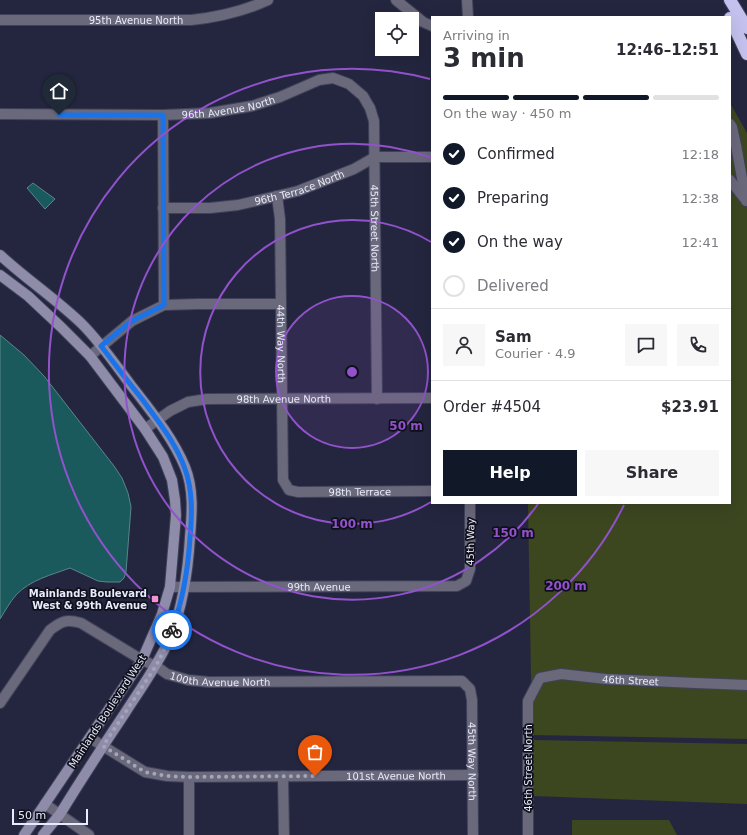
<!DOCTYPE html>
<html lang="en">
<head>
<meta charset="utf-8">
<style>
	body { margin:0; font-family:"DejaVu Sans",sans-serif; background:#f7f7f7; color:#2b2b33; height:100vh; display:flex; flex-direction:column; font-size:15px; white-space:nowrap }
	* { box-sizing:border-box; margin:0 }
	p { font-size:13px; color:#7c7c81 }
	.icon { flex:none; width:22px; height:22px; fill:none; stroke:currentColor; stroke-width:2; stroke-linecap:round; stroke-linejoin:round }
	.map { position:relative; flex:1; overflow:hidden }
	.sheet { position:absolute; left:431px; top:16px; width:300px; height:488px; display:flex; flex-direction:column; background:#fff; border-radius:0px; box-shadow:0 4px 16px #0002 }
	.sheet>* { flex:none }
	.buttons { position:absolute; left:375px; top:12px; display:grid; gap:8px }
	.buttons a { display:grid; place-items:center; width:44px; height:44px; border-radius:0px; background:#fff; box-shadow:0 4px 16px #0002; font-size:20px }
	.scale { position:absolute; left:12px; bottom:10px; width:76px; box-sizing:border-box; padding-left:4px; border:2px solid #e8ebfb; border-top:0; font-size:11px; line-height:14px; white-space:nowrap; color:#e8ebfb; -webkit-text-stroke:3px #0f101b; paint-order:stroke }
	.pin { position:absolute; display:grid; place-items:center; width:34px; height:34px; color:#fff; margin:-41px -17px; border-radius:50% 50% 50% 0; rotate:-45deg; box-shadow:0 0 4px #0007 }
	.pin .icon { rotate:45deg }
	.courier { position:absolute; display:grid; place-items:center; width:40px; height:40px; margin:-20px; border:3px solid #1a73e8; border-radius:50%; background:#fff; color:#222; box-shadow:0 1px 5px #0007 }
	.overview em { font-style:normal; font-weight:700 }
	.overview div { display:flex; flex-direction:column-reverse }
	.overview { display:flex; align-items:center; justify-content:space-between; height:68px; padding:0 12px }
	h1 { font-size:26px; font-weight:700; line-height:30px }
	.bar { display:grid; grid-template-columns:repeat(4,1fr); gap:6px 4px; align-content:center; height:48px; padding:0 12px }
	.bar i { height:5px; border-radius:3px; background:#e1e1e2 }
	.bar .active { background:#111827 }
	.bar p { grid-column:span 4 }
	.line { display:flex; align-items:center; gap:10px; padding:0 12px; border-top:1px solid #e1e1e2 }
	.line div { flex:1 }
	.round { display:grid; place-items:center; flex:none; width:42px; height:42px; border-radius:0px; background:#f7f7f7 }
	ol { padding:0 12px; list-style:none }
	li { display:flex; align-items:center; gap:12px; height:44px }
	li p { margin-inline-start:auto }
	li .icon { padding:4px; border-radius:50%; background:#111827; color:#fff; stroke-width:4 }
	li:last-child { color:#7c7c81 }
	li i { width:22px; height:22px; border:2px solid #e1e1e2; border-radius:50% }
	.button { display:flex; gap:8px; margin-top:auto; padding:8px 12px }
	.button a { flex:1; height:46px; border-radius:0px; background:#111827; color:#fff; font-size:16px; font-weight:700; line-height:46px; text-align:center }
	.button a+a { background:#f7f7f7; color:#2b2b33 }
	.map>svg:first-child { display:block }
	.green { fill:#3c4720 }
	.water { fill:#1a5a5c; stroke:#58868c }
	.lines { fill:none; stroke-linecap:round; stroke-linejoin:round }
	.street-casing { stroke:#3f4259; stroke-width:12 }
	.secondary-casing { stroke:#3f4259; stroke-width:12 }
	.highway-casing { stroke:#3f4259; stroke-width:14 }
	.street { stroke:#6a687b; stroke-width:10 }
	.secondary { stroke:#8e8ca9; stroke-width:10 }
	.highway { stroke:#c4c1ee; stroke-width:12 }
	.done { stroke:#a3a6b9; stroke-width:4; stroke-dasharray:0 7.2 }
	.route { stroke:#1a73e8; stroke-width:5 }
	.ring { fill:none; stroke:#9152cb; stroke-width:2 }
	.poi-dot { fill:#f491d4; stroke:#0f101b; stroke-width:1.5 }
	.labels { text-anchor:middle; stroke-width:3.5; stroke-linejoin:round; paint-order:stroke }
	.street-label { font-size:10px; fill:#e8ebfb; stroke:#0f101b }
	.poi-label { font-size:10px; font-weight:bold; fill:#e8ebfb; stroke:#0f101b; text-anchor:end }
	.centre { fill:#9152cb; stroke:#0f101b; stroke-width:2 }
	.ring-label { font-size:12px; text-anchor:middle; font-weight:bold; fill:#9152cb; stroke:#0f101b; stroke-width:3.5; stroke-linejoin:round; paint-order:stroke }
</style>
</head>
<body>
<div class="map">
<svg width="747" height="835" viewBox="0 0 747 835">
	<rect width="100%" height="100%" fill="#24263f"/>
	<!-- green -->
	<path class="green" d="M730,103L747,133V739L532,735L528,503H730Z
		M533,740L747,744V804L533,796Z
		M572,820H669L677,835H572Z"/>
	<!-- water -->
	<path class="water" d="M33,183L55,199L45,209L27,188Z
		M0,335L24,355L44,376L114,466L122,478L128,493L131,507L126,572L124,578L120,582H107L98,581L70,568C51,575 30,580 16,595C10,602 5,611 0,619Z"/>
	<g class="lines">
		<!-- street casing -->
		<g class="street-casing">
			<g id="street">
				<path d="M396,0L423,22L432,26"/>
				<path d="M467,0L468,17"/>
				<path id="s1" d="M0,20H191C219,17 242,12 268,0"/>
				<path id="s2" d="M0,114L163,115L210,113L252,106L280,97L319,80L333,78L349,84L363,96L370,108L374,121L377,399"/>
				<path d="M163,115L164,305"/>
				<path d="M730,124L732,127L736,145L746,201"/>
				<path d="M730,180L744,198"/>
				<path id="s3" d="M277,196L280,219L283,480L289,490L298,492L432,491"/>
				<path id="s4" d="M163,208H210L238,205L277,196L298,191L354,169L375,157H432"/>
				<path d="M90,356L132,321L164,305L198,304H281"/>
				<path id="s5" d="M145,429L170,411L188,402L207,399L432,398"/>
				<path id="s6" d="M170,587L457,586L466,581L470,569V503"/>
				<path id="s7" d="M0,703L50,630C62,621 66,619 81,623L142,660L156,666L167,674L188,680L209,682L462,681L470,689L472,700L473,835"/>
				<path id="s8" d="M90,738L145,772L167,776L189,777L473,775"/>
				<path d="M283,776L284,835"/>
				<path d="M189,777V835"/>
				<path d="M45,804L89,835"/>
				<path id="s9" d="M528,835V701L540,678L561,674L606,679L695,683L747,685"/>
			</g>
		</g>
		<!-- secondary casing -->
		<g class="secondary-casing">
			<path id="secondary" d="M0,255C26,279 56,299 82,324C100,342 115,364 130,384C150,410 172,436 185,467C194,489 192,514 190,537C188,571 183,606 170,638C158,665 141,688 125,713C103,746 81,780 60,814L43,835
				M0,275L28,296L61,327L90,356L145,429L163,457L172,480L175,500L176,515L170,587L162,614L142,660L24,835"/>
		</g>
		<!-- highway casing -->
		<g class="highway-casing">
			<path id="highway" d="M730,0L747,28
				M730,18L747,54"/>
		</g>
		<!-- street -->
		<use href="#street" class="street"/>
		<!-- secondary -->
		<use href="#secondary" class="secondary"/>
		<!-- highway -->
		<use href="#highway" class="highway"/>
	</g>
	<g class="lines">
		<!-- done -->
		<path class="done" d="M172,630L170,638L156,666L103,746L145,772L167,776L188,777L315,776"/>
		<!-- route -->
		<path class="route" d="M59,115H163L164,305L132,321L101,346C115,364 128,382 142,399C158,421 176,443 185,469C193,491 192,515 190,538C188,569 183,600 172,630"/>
	</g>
	<!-- distance rings -->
	<circle cx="352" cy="372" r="76" fill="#9152cb" fill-opacity=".12"/>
	<g class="ring">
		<circle cx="352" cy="372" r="76"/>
		<path d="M431 502A152 152 0 1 1 431 242"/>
		<path d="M538 504A228 228 0 1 1 432 158"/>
		<path d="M624 505A303 303 0 1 1 430 79"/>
	</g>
	<!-- markers -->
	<rect class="poi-dot" x="151" y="595" width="8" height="8" rx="2"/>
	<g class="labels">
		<!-- street labels -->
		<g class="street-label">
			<text dy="4" stroke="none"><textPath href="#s1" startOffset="136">95th Avenue North</textPath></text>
			<text dy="4" stroke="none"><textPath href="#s2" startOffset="229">96th Avenue North</textPath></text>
			<text dy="4" stroke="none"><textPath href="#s4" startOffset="139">96th Terrace North</textPath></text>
			<text dy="4" stroke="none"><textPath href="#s2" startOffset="509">45th Street North</textPath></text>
			<text dy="4" stroke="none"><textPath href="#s3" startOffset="148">44th Way North</textPath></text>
			<text dy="4" stroke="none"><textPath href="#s5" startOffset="147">98th Avenue North</textPath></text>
			<text dy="4" stroke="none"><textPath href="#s3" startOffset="367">98th Terrace</textPath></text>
			<text transform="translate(470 542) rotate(-89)" y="4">45th Way</text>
			<text dy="4" stroke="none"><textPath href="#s6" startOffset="149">99th Avenue</textPath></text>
			<text dy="4" stroke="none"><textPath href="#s7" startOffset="276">100th Avenue North</textPath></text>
			<text dy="4" stroke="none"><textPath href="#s9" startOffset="251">46th Street</textPath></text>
			<text transform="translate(107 711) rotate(-57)" y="4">Mainlands Boulevard West</text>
			<text dy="4" stroke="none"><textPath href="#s7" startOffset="602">45th Way North</textPath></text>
			<text transform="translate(528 768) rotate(-90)" y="4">46th Street North</text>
			<text dy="4" stroke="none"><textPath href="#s8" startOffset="316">101st Avenue North</textPath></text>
		</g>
		<!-- poi labels -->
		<g class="poi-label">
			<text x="147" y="597">Mainlands Boulevard<tspan x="147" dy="12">West &amp; 99th Avenue</tspan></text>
		</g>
	</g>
	<circle cx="352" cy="372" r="6" class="centre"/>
	<g class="ring-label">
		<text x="406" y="430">50 m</text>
		<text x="352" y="528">100 m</text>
		<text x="513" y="537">150 m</text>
		<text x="566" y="590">200 m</text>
	</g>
</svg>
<div class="buttons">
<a><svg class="icon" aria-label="locate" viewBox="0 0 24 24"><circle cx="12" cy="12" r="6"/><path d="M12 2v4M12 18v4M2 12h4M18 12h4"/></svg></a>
</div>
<div class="scale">50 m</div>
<div class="pin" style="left:315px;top:776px;background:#ea580c"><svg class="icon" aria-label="bag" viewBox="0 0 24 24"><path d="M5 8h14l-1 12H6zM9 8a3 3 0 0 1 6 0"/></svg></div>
<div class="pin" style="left:59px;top:115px;background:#1f2937"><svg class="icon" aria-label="home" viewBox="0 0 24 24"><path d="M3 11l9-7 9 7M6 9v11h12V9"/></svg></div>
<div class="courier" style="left:172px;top:630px"><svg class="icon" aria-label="bike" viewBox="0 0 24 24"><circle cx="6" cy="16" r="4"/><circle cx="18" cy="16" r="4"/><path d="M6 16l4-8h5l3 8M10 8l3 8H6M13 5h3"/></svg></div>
<section class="sheet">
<div class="overview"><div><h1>3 min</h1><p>Arriving in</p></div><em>12:46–12:51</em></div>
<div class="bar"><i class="active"></i><i class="active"></i><i class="active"></i><i></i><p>On the way · 450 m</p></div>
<ol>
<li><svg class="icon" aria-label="check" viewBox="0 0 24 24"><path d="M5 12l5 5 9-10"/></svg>Confirmed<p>12:18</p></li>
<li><svg class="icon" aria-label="check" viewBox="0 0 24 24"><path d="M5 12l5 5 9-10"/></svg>Preparing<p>12:38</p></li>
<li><svg class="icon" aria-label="check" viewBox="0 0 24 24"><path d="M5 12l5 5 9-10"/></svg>On the way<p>12:41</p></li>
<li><i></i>Delivered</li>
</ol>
<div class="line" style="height:72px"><a class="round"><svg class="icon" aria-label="person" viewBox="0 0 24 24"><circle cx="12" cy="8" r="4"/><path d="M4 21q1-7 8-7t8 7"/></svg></a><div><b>Sam</b><p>Courier · 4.9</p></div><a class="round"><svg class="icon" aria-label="chat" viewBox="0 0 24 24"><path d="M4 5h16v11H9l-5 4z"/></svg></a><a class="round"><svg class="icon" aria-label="phone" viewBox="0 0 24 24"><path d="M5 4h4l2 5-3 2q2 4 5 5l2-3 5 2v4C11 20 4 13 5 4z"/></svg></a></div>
<div class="line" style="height:52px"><div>Order #4504</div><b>$23.91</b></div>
<div class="button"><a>Help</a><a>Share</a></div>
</section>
</div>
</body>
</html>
